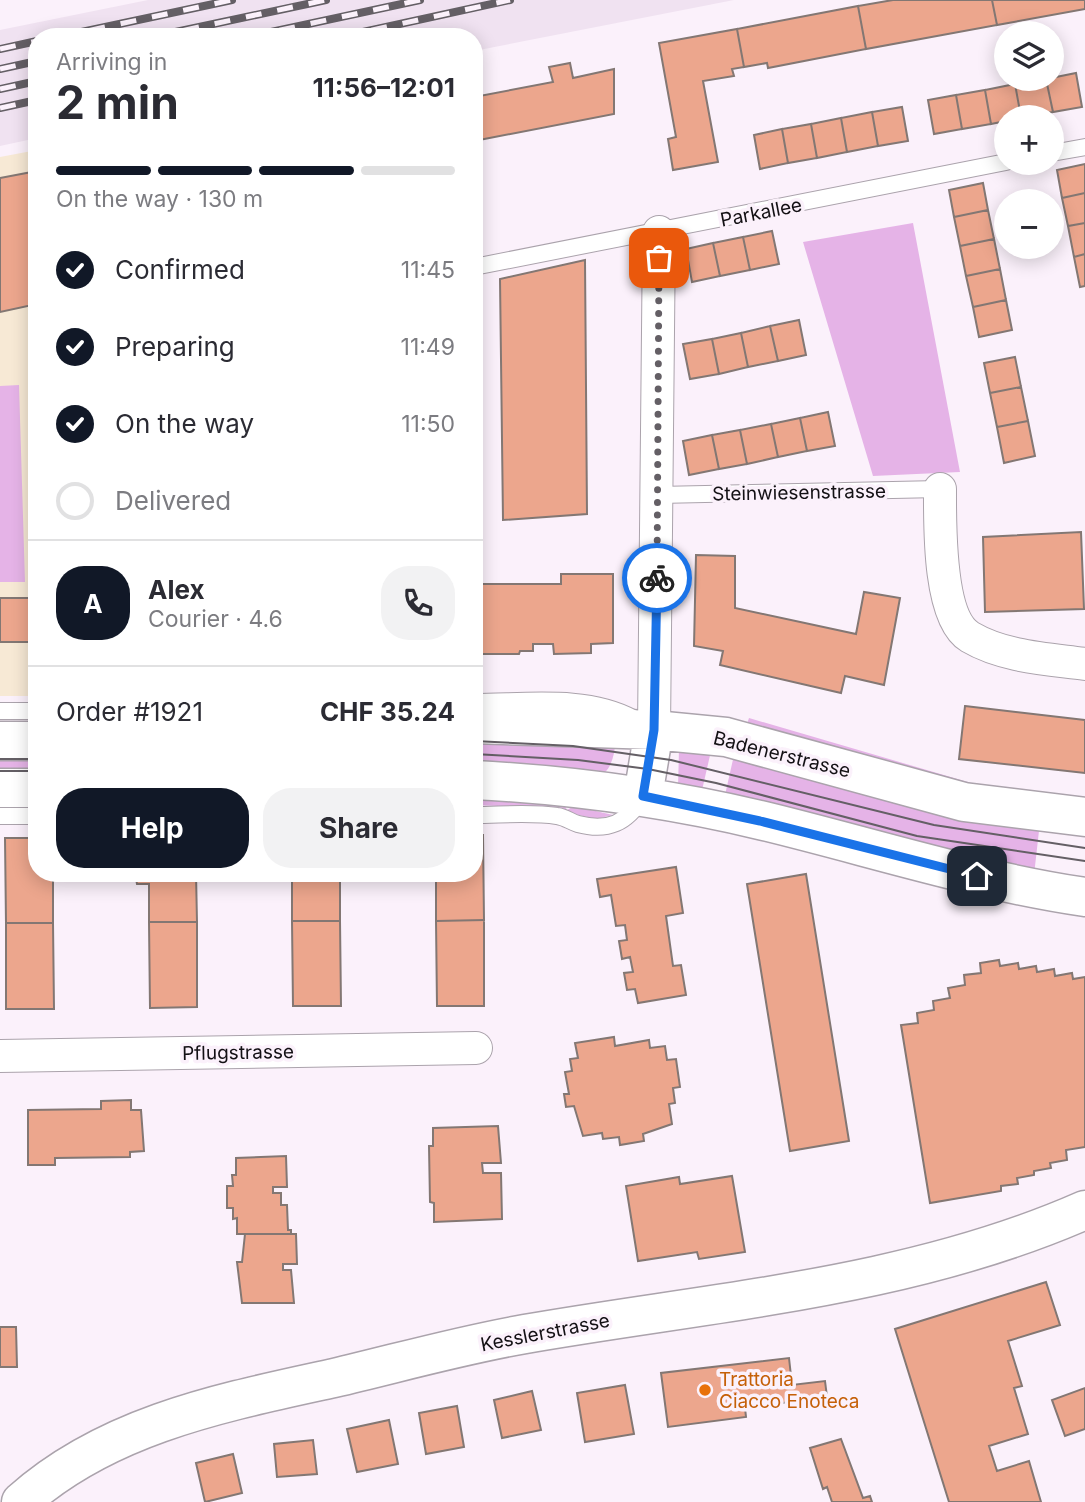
<!DOCTYPE html>
<html lang="en">
<head>
<meta charset="utf-8">
<style>
	body { margin:0; font-family:Inter,sans-serif; background:#f2f2f3; color:#2b2b33; height:100vh; display:flex; flex-direction:column; font-size:26px; white-space:nowrap }
	* { box-sizing:border-box; margin:0 }
	p { font-size:23px; color:#7c7c81 }
	.icon { flex:none; width:38px; height:38px; fill:none; stroke:currentColor; stroke-width:2; stroke-linecap:round; stroke-linejoin:round }
	.map { position:relative; flex:1; overflow:hidden }
	.drawer { position:absolute; left:28px; top:28px; width:455px; height:854px; display:flex; flex-direction:column; background:#fff; border-radius:28px; box-shadow:0 4px 18px #0003 }
	.drawer>* { flex:none }
	.fabs { position:absolute; left:994px; top:21px; display:grid; gap:14px }
	.fabs a { display:grid; place-items:center; width:70px; height:70px; border-radius:50%; background:#fff; box-shadow:0 4px 18px #0003; font-size:35px }
	.pin { position:absolute; display:grid; place-items:center; width:60px; height:60px; color:#fff; margin:-30px; border-radius:14px; box-shadow:0 4px 10px #0006 }
	.courier { position:absolute; display:grid; place-items:center; width:70px; height:70px; margin:-35px; border:5px solid #1a73e8; border-radius:50%; background:#fff; color:#222; box-shadow:0 2px 9px #0007 }
	.overview em { font-style:normal; font-weight:700 }
	.overview div { display:flex; flex-direction:column-reverse }
	.overview { display:flex; align-items:center; justify-content:space-between; height:119px; padding:0 28px }
	h1 { font-size:46px; font-weight:700; line-height:52px }
	.bar { display:grid; grid-template-columns:repeat(4,1fr); gap:10px 7px; align-content:center; height:84px; padding:0 28px }
	.bar i { height:9px; border-radius:5px; background:#e1e1e2 }
	.bar .active { background:#111827 }
	.bar p { grid-column:span 4 }
	.line { display:flex; align-items:center; gap:18px; padding:0 28px; border-top:2px solid #e1e1e2 }
	.line div { flex:1 }
	.round { display:grid; place-items:center; flex:none; width:74px; height:74px; border-radius:28px; background:#f2f2f3 }
	ol { padding:0 28px; list-style:none }
	li { display:flex; align-items:center; gap:21px; height:77px }
	li p { margin-inline-start:auto }
	li .icon { padding:7px; border-radius:50%; background:#111827; color:#fff; stroke-width:4 }
	li:last-child { color:#7c7c81 }
	li i { width:38px; height:38px; border:4px solid #e1e1e2; border-radius:50% }
	.cta { display:flex; gap:14px; margin-top:auto; padding:14px 28px }
	.cta a { flex:1; height:80px; border-radius:28px; background:#111827; color:#fff; font-size:28px; font-weight:700; line-height:80px; text-align:center }
	.cta a+a { background:#f2f2f3; color:#2b2b33 }
	.map>svg:first-child { display:block }
	.built { fill:#f0e2f1 }
	.education { fill:#f7e9d5 }
	.green { fill:#e5b3e7 }
	.building { fill:#eca68d; stroke:#837773; stroke-width:2 }
	.lines { fill:none; stroke-linecap:round; stroke-linejoin:round }
	.service-casing { stroke:#aba3ac; stroke-width:18 }
	.minor-casing { stroke:#aba3ac; stroke-width:34 }
	.secondary-casing { stroke:#aba3ac; stroke-width:41 }
	.service { stroke:#fff; stroke-width:16 }
	.minor { stroke:#fff; stroke-width:32 }
	.secondary { stroke:#fff; stroke-width:38 }
	.tram { stroke:#645f65; stroke-width:2 }
	.rail-casing { stroke:#645f65; stroke-width:8 }
	.rail { stroke:#fbf1fb; stroke-width:5; stroke-dasharray:16; stroke-linecap:butt }
	.done { stroke:#645f65; stroke-width:7; stroke-dasharray:0 12.6 }
	.route { stroke:#1a73e8; stroke-width:9 }
	.food-dot { fill:#e8710a; stroke:#fbf1fb; stroke-width:2.5 }
	.labels { text-anchor:middle; stroke-width:7; stroke-linejoin:round; paint-order:stroke }
	.street-label { font-size:19px; fill:#131014; stroke:#fbf1fb }
	.food-label { font-size:19px; fill:#c56008; stroke:#fbf1fb; text-anchor:start }
</style>
</head>
<body>
<div class="map">
<svg width="1085" height="1502" viewBox="0 0 1085 1502">
	<rect width="100%" height="100%" fill="#fbf1fb"/>
	<!-- built -->
	<path class="built" d="M148,0H734L474,51V37H37V138L0,146V30Z"/>
	<!-- education -->
	<path class="education" d="M37,150V696H0V157Z"/>
	<!-- green -->
	<path class="green" d="M913,223L960,472L873,476L803,242Z
		M19,385L25,582H0V386Z
		M474,443H481V513H474Z
		M749,718L978,785L979,794L747,724Z
		M474,733L615,744C615,753 611,768 604,773L474,765Z
		M679,750L711,751L700,799L678,787Z
		M0,751H37V779H0Z
		M734,755L1040,822L1034,875L723,804Z
		M475,799L565,806L567,810L574,806L613,815L597,819L546,808L474,805Z"/>
	<!-- building -->
	<path class="building" d="M893,0H992L997,25L866,49L858,6Z
		M992,0H1085V9L997,25Z
		M858,6L866,49L768,68L767,63L744,67L737,29Z
		M737,29L744,67L732,69L734,76L703,81L718,162L673,170L668,139L676,137L659,43Z
		M570,63L573,78L614,69V114L474,141V97L553,82L549,67Z
		M1076,73L1082,107L1053,112L1046,79Z
		M1046,79L1053,112L1021,117L1015,84Z
		M1015,84L1021,117H1006V121L991,124L985,90Z
		M985,90L991,124L962,129L956,95Z
		M956,95L962,129L934,134L928,100Z
		M902,107L908,141L878,146L872,112Z
		M872,112L878,146L847,152L841,118Z
		M841,118L847,152L817,158L811,124Z
		M811,124L817,158L788,163L782,129Z
		M782,129L788,163L760,169L754,135Z
		M1085,164V193L1062,198L1057,170Z
		M37,171V304L0,312V178Z
		M983,183L988,210L954,217L949,190Z
		M1085,193V223L1068,226L1062,198Z
		M988,210L994,239L960,246L954,217Z
		M1085,223V254L1074,257L1068,226Z
		M772,231L779,264L750,270L743,237Z
		M743,237L750,270L720,276L713,243Z
		M994,239L1000,269L966,276L960,246Z
		M713,243L720,276L692,282L686,249Z
		M1085,254V286L1080,287L1074,257Z
		M585,260L587,514L503,520L500,279Z
		M1000,269L1006,300L973,307L966,276Z
		M1006,300L1012,330L979,337L973,307Z
		M799,320L806,355L778,361L770,326Z
		M770,326L778,361L748,367L741,333Z
		M741,333L748,367L719,374L712,339Z
		M712,339L719,374L690,379L683,344Z
		M1015,357L1021,387L990,393L984,363Z
		M1021,387L1028,421L997,427L990,393Z
		M828,412L835,446L807,451L800,418Z
		M800,418L807,451L778,457L771,424Z
		M1028,421L1035,456L1004,463L997,427Z
		M771,424L778,457L747,464L740,430Z
		M740,430L747,464L719,469L712,435Z
		M712,435L719,469L689,475L683,441Z
		M1081,532L1084,609L985,612L983,537Z
		M696,555L735,556V608L856,634L864,592L900,598L884,685L845,676L841,693L720,665L723,651L694,646Z
		M561,574H613V643L591,644V653L554,654L553,644H533V651H520L519,654H474V584H561Z
		M0,598H37V642H0Z
		M965,706L1085,720V773L959,759Z
		M474,835H483L484,920L436,921V873H474Z
		M5,838H37V873H53V923H6Z
		M676,867L683,913L666,916L673,966L681,965L686,995L638,1003L635,989L627,990L624,973L633,972L630,957L622,959L619,941L627,940L625,925L616,926L611,895L600,897L597,879Z
		M135,873H196L197,922H149V884H137Z
		M292,873H340V921H292Z
		M806,874L849,1141L790,1151L747,884Z
		M484,920V1006H437L436,921Z
		M292,921H340L341,1006H293Z
		M149,922H197V1007L150,1008Z
		M6,923H53L54,1009H6Z
		M999,960L1000,966L1018,963L1019,969L1036,966L1037,972L1054,969L1055,976L1072,973L1073,979L1085,977V1147L1066,1150L1067,1160L1050,1163L1051,1168L1034,1171V1175L1017,1178L1018,1184L1001,1186V1191L930,1203L901,1025L918,1023L917,1013L934,1010L933,1001L950,998L948,988L965,985L964,975L981,973L980,963Z
		M614,1037L615,1046L649,1040L650,1048L665,1046L667,1060L676,1059L680,1087L673,1088L675,1103L669,1104L672,1124L643,1134L644,1141L620,1145L619,1137L603,1139L602,1133L583,1136L574,1106L566,1107L564,1094H569L565,1072L572,1071L570,1059L578,1058L575,1043Z
		M131,1100V1110H141L144,1151L130,1152V1157L55,1158V1165H28V1110L101,1109V1101Z
		M498,1126L501,1163H482L483,1173H501L502,1219L434,1222V1203L430,1202L429,1146H433V1128Z
		M286,1156L287,1187H273V1193H281V1205H287L288,1230H291V1234H237V1218L233,1219V1208H227V1186H233L232,1175H236V1158Z
		M732,1176L745,1252L699,1259L697,1252L638,1261L626,1186L679,1177L680,1184Z
		M245,1234H296L297,1264H283V1270H291L294,1303H242L237,1262H242Z
		M1046,1282L1060,1325L1008,1341L1022,1386L1014,1388L1028,1434L989,1446L997,1471L1029,1461L1041,1502H949L895,1329Z
		M0,1327H16L17,1367H0Z
		M789,1358L792,1385L825,1381L827,1397L745,1408L746,1417L668,1427L661,1373Z
		M625,1385L634,1434L585,1442L577,1393Z
		M1085,1388V1429L1065,1436L1052,1400Z
		M532,1391L541,1430L502,1438L494,1400Z
		M457,1406L464,1447L426,1454L419,1413Z
		M389,1420L398,1464L357,1472L347,1429Z
		M841,1439L863,1498L870,1496L872,1502H832L827,1487L823,1489L810,1448Z
		M313,1440L317,1474L277,1477L274,1444Z
		M233,1454L242,1493L205,1502L196,1463Z"/>
	<g class="lines">
		<!-- service casing -->
		<g class="service-casing">
			<path id="service" d="M1052,153L1085,147
				M474,267L1006,162
				M658,495L940,489
				M474,702C526,702 587,693 633,718
				M0,711H37
				M474,815C501,815 531,812 557,816C565,817 571,822 578,824C608,832 627,823 643,797
				M0,816H37"/>
		</g>
		<!-- minor casing -->
		<g class="minor-casing">
			<path id="minor" d="M940,489C940,523 938,618 970,637C1004,657 1048,659 1085,664
				M654,730L659,232
				M0,1056L476,1048"/>
		</g>
		<!-- secondary casing -->
		<g class="secondary-casing">
			<path id="secondary" d="M474,724L654,730L726,737L964,802L1085,817
				M0,741H37
				M474,780C572,785 668,798 764,821C871,847 976,881 1085,897
				M0,788H37
				M643,796L654,730
				M21,1502C108,1424 225,1402 334,1378C398,1363 461,1345 525,1334C714,1301 908,1288 1085,1210"/>
		</g>
		<!-- service -->
		<use href="#service" class="service"/>
		<!-- minor -->
		<use href="#minor" class="minor"/>
		<!-- secondary -->
		<use href="#secondary" class="secondary"/>
		<!-- tram -->
		<path class="tram" d="M474,741L573,746L671,760L934,825L1085,848
			M474,754L578,760L648,769L716,783L917,836L1085,861
			M0,759H37
			M0,771H37"/>
		<!-- rail casing -->
		<g class="rail-casing">
			<path id="rail" d="M58,37L232,0
				M152,37L326,0
				M248,37L420,0
				M340,37L510,0
				M0,49L37,41
				M0,69L37,61
				M0,89L37,81
				M0,108L37,100"/>
		</g>
		<!-- rail -->
		<use href="#rail" class="rail"/>
	</g>
	<g class="lines">
		<!-- done -->
		<path class="done" d="M657,578L659,258"/>
		<!-- route -->
		<path class="route" d="M657,578L654,730L643,796L760,821L977,876"/>
	</g>
	<!-- markers -->
	<circle class="food-dot" cx="705" cy="1390" r="7"/>
	<g class="labels">
		<!-- street labels -->
		<g class="street-label">
			<text transform="translate(761 212) rotate(-11)" y="7">Parkallee</text>
			<text transform="translate(799 492) rotate(-1)" y="7">Steinwiesenstrasse</text>
			<text transform="translate(782 754) rotate(14)" y="7">Badenerstrasse</text>
			<text transform="translate(238 1052) rotate(-1)" y="7">Pflugstrasse</text>
			<text transform="translate(545 1332) rotate(-11)" y="7">Kesslerstrasse</text>
		</g>
		<!-- food labels -->
		<g class="food-label">
			<text x="719" y="1386">Trattoria<tspan x="719" dy="22">Ciacco Enoteca</tspan></text>
		</g>
	</g>
</svg>
<div class="fabs">
<a><svg class="icon" aria-label="layers" viewBox="0 0 24 24"><path d="M12 4l9 5-9 5-9-5zM3 14l9 5 9-5"/></svg></a>
<a>+</a>
<a>−</a>
</div>
<div class="pin" style="left:659px;top:258px;background:#ea580c"><svg class="icon" aria-label="bag" viewBox="0 0 24 24"><path d="M5 8h14l-1 12H6zM9 8a3 3 0 0 1 6 0"/></svg></div>
<div class="pin" style="left:977px;top:876px;background:#1f2937"><svg class="icon" aria-label="home" viewBox="0 0 24 24"><path d="M3 11l9-7 9 7M6 9v11h12V9"/></svg></div>
<div class="courier" style="left:657px;top:578px"><svg class="icon" aria-label="bike" viewBox="0 0 24 24"><circle cx="6" cy="16" r="4"/><circle cx="18" cy="16" r="4"/><path d="M6 16l4-8h5l3 8M10 8l3 8H6M13 5h3"/></svg></div>
<section class="drawer">
<div class="overview"><div><h1>2 min</h1><p>Arriving in</p></div><em>11:56–12:01</em></div>
<div class="bar"><i class="active"></i><i class="active"></i><i class="active"></i><i></i><p>On the way · 130 m</p></div>
<ol>
<li><svg class="icon" aria-label="check" viewBox="0 0 24 24"><path d="M5 12l5 5 9-10"/></svg>Confirmed<p>11:45</p></li>
<li><svg class="icon" aria-label="check" viewBox="0 0 24 24"><path d="M5 12l5 5 9-10"/></svg>Preparing<p>11:49</p></li>
<li><svg class="icon" aria-label="check" viewBox="0 0 24 24"><path d="M5 12l5 5 9-10"/></svg>On the way<p>11:50</p></li>
<li><i></i>Delivered</li>
</ol>
<div class="line" style="height:126px"><b class="round" style="background:#111827;color:#fff">A</b><div><b>Alex</b><p>Courier · 4.6</p></div><a class="round"><svg class="icon" aria-label="phone" viewBox="0 0 24 24"><path d="M5 4h4l2 5-3 2q2 4 5 5l2-3 5 2v4C11 20 4 13 5 4z"/></svg></a></div>
<div class="line" style="height:91px"><div>Order #1921</div><b>CHF 35.24</b></div>
<div class="cta"><a>Help</a><a>Share</a></div>
</section>
</div>
</body>
</html>
